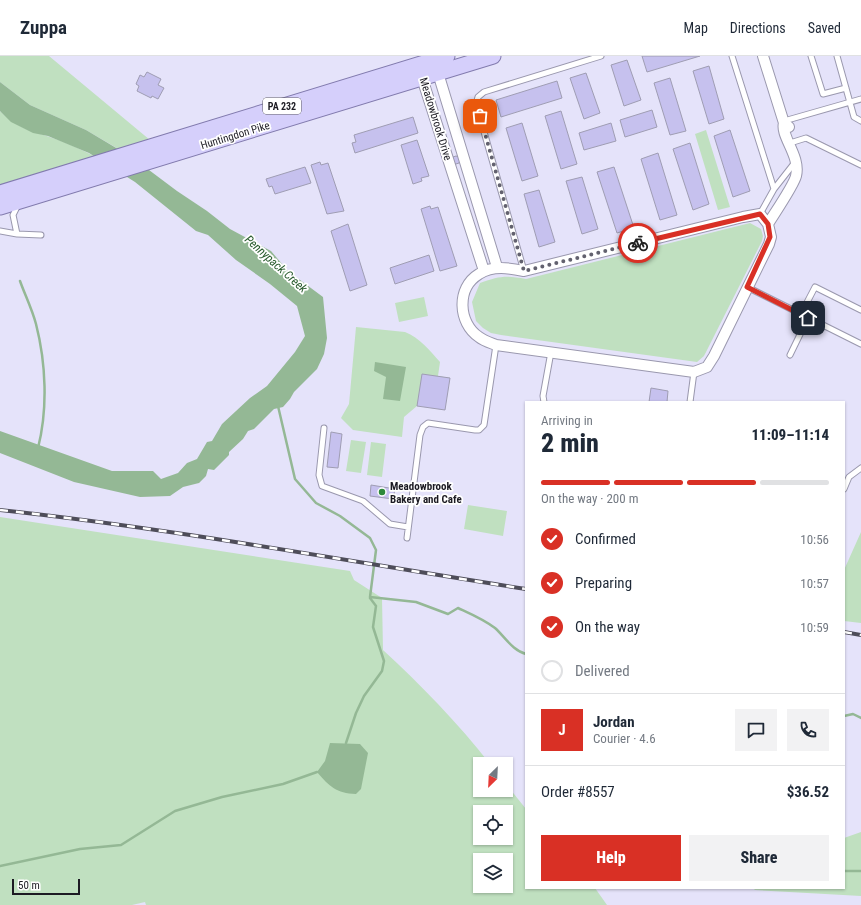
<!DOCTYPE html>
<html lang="en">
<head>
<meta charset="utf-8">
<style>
	body { margin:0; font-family:"Roboto Condensed",sans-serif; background:#f2f2f3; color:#1f2937; height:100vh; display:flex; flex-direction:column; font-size:15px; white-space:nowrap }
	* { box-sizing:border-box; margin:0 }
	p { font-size:13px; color:#747a83 }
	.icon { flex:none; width:22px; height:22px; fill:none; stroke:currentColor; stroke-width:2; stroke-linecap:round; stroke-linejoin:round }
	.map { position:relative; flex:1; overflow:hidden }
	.panel { position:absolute; left:525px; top:345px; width:320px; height:488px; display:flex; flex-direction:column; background:#fff; border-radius:0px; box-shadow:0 1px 3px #0004 }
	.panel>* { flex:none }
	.needle { width:26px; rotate:204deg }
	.tools { position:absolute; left:473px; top:701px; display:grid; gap:8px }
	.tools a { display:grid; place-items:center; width:40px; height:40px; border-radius:0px; background:#fff; box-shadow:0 1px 3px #0004; font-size:20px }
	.scale { position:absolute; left:12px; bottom:10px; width:68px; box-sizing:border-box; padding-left:4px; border:2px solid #1c1b23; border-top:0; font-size:11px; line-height:14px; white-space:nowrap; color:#1c1b23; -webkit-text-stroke:3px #fff; paint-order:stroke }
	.pin { position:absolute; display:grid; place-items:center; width:34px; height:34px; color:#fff; margin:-17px; border-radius:8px; box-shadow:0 2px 6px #0006 }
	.courier { position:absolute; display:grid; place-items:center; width:40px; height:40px; margin:-20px; border:3px solid #d93025; border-radius:50%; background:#fff; color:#222; box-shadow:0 1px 5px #0007 }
	.head em { font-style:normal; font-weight:800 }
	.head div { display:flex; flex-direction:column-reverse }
	.head { display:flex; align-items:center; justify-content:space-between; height:68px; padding:0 16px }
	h1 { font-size:26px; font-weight:800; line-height:30px }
	.bar { display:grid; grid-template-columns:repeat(4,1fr); gap:6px 4px; align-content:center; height:48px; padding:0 16px }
	.bar i { height:5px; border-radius:3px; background:#e0e1e3 }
	.bar .on { background:#d93025 }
	.bar p { grid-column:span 4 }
	.line { display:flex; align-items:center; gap:10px; padding:0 16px; border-top:1px solid #e0e1e3 }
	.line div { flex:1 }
	.round { display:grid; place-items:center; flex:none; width:42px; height:42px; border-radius:0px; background:#f2f2f3 }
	ol { padding:0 16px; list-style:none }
	li { display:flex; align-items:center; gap:12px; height:44px }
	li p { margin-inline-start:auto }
	li .icon { padding:4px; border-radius:50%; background:#d93025; color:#fff; stroke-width:4 }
	li:last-child { color:#747a83 }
	li i { width:22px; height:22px; border:2px solid #e0e1e3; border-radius:50% }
	.cta { display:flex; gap:8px; margin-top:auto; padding:8px 16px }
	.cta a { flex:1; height:46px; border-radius:0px; background:#d93025; color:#fff; font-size:16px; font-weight:800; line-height:46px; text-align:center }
	.cta a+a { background:#f2f2f3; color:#1f2937 }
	header { display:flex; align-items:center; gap:24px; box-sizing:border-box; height:56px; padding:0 20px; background:#fff; border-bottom:1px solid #e0e1e3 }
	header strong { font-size:19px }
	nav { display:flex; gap:22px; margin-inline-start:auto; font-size:14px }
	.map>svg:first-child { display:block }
	.green { fill:#c0e0c0; fill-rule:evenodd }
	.water { fill:#94b895 }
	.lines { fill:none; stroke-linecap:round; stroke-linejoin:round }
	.stream { stroke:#94b895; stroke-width:2.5 }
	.building { fill:#c6c1ee; stroke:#9f9db3 }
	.lane-casing { stroke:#9a98ae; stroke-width:7 }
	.street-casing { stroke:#9a98ae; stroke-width:12 }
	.primary-casing { stroke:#827bae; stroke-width:17 }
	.lane { stroke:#fff; stroke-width:5 }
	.street { stroke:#fff; stroke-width:10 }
	.primary { stroke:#d5cffb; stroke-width:15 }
	.rail-casing { stroke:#4e4d59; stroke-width:4 }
	.rail { stroke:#fff; stroke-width:2.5; stroke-dasharray:8; stroke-linecap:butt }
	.done { stroke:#62616e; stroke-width:4; stroke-dasharray:0 7.2 }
	.route { stroke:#d93025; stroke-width:5 }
	.poi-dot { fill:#2d893a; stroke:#fff; stroke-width:1.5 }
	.labels { text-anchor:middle; stroke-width:3.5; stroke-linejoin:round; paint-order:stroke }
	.shield { fill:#fff; stroke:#605f65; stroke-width:1 }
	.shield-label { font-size:10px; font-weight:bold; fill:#1c1b23 }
	.street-label { font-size:11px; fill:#1c1b23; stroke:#fff }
	.poi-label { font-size:11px; font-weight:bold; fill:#1c1b23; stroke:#fff; text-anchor:start }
	.water-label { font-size:12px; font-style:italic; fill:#285b2d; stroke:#fff }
</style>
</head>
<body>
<header>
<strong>Zuppa</strong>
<nav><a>Map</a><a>Directions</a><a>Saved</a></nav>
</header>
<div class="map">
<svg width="861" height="849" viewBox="0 0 861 849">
	<rect width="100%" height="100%" fill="#e5e3fa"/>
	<!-- green -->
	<path class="green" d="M0,0H49L156,89L127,98L86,74L30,49L0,26Z
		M0,55C22,76 35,75 61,85C76,91 90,97 103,106L0,138Z
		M706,74L730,151L718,154L695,78Z
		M750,167L761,173L763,180L762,185L704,300L697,306L501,279L491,277L483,272L476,265L472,246L480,227C499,220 506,219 526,223Z
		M424,241L428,260L399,266L395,247Z
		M356,271L405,276C420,282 429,294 440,306L438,320L450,322L404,361L402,381L353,374L341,362L349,348Z
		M351,384L366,386L361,417L346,415Z
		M371,386L386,388L382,421L367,419Z
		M468,449L507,455L503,480L464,473Z
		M0,461L350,515L354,524L382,542L383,594C421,629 458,667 490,708H480V734H506V728L526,753V832H595L607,849H146L145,846L132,849H0ZM480,756H506V782H480ZM480,804H506V830H480Z
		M861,476V567L844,565V514Z
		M861,776V840L755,834L753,832H844V782Z"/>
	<!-- water -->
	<path class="water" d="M0,26L30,49L86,74L133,102L177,135L207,155L230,173L271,195L288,215L323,241L327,282L324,298L317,313L294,336L290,343L283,351L274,353L254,373L248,375L243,383L229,396V399L214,414L208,413L206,420L199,427L183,431L170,440L140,441L74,426L0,397V375L112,415H153L161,423L178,417L187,407L197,403L207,386L212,385L222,368L250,342L267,330L295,296L305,280L297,250L270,228L236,204L208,179L196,175L135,126L89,97L48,80L33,77L11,66L0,55Z
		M375,306L406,311L400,345L383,343L386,321L374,315Z
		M330,687L360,688L368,697L361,733L356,738C336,737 330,731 317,716L325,705Z"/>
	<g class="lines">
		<!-- stream -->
		<path class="stream" d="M20,225C25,239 32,253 36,268C46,307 48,353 38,392
			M278,350L295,423L316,447L340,460L370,482L376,494L370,541
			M370,541L416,546L448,558L458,552C471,558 483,563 495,572C505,581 513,595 526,598
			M844,660L853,658L861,662
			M346,687L356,657L364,640L382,615L384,605L373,571L376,550L370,542
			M0,810L80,793L121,789L175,755L222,741L283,728L317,716
			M844,815H861"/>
	</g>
	<!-- building -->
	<path class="building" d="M642,0H700L647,16Z
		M627,4L641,44L624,50L611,9Z
		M709,10L724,63L709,68L693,15Z
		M147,16L161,23L158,29L164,32L158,43L152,40L151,42L137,35L139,30L136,28L140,19L144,21Z
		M586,17L600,57L584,63L570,22Z
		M670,22L686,75L670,79L654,27Z
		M557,25L562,42L501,61L496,44Z
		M652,54L657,71L625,81L620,64Z
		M561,55L577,108L561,113L545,60Z
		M413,61L418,77L355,97L352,87L356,86L354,79Z
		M522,67L538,120L522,125L506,72Z
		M611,67L616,85L584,94L579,77Z
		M730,74L750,135L733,141L714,80Z
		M417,84L429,120L421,122L422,125L413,128L401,89Z
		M690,87L709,148L693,154L673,93Z
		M658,97L677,159L660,164L641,103Z
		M452 104a4 4 0 1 1 8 0a4 4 0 1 1-8 0Z
		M320,106L321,109L328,107L344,155L327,158L311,109Z
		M305,111L311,127L275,138L272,130L269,131L266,123Z
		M614,111L634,172L617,177L597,116Z
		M582,121L598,173L582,178L566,125Z
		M539,134L555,186L539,191L524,138Z
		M430,150L431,153L438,151L457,210L440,215L421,153Z
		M348,168L367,229L350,235L331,175Z
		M429,199L434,215L395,228L390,212Z
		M422,318L450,322L445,354L417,350Z
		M651,332L668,335L667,346H649Z
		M331,376L342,378L338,412L327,411Z
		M371,429L395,433L393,443L370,440Z"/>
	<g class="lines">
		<!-- lane casing -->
		<g class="lane-casing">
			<path id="lane" d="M732,0L774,133
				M811,0L823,38L846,32
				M837,0L854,61L861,65
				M784,65L861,43
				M790,87L806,82L861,109
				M760,158L774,133L796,105
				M0,175L17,178L41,179
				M17,178L13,159L18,149
				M524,215L476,48L478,41L484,36L601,0
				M747,231L861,288
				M801,258L815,231L861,254
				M790,299L808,262
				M544,346L543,340L551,296
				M690,346L694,316
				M324,372L319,419L322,430L363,445L390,468L408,471
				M844,433L849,421L861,412
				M407,482L420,379L423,371L428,367L475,374H479L484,369L496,289"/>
		</g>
		<!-- street casing -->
		<g class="street-casing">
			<path id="street" d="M763,0L784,67L789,71
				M434,15L438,17L497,211
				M422,16V22L484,215
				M768,168L760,158L743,161L524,215C509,212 493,209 479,218C456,232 458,267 479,281C484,285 491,287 496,289L694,316L707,311L714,300L769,188L771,181L768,168C774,158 794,129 796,120C801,100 780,80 784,67"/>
		</g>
		<!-- primary casing -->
		<g class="primary-casing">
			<path id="primary" d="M0,137L447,0
				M0,151L493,0"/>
		</g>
		<!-- lane -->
		<use href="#lane" class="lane"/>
		<!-- street -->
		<use href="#street" class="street"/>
		<!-- primary -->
		<use href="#primary" class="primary"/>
		<!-- rail casing -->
		<g class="rail-casing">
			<path id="rail" d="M0,454C176,473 351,506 526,533
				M844,576L861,579"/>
		</g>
		<!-- rail -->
		<use href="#rail" class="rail"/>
	</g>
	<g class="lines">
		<!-- done -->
		<path class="done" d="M480,60L524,215L638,187"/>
		<!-- route -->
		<path class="route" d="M638,187L760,158L768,168L770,181L747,231L808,262"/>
	</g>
	<!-- markers -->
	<circle class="poi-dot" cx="382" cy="436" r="4"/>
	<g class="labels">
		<!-- shield labels -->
		<rect class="shield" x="263" y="42" width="38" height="16" rx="3"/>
		<g class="shield-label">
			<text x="282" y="54">PA 232</text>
		</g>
		<!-- street labels -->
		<g class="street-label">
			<text transform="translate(436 63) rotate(73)" y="4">Meadowbrook Drive</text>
			<text transform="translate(235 79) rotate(-17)" y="4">Huntingdon Pike</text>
		</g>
		<!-- poi labels -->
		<g class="poi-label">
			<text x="390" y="434">Meadowbrook<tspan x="390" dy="13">Bakery and Cafe</tspan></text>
		</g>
		<!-- water labels -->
		<g class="water-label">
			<text transform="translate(276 208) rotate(42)" y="4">Pennypack Creek</text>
		</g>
	</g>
</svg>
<div class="tools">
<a><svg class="needle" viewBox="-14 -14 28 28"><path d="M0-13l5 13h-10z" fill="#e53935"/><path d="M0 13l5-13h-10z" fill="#747a83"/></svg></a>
<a><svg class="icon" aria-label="locate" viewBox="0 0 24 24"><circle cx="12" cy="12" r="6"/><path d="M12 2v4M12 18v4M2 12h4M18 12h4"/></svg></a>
<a><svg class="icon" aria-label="layers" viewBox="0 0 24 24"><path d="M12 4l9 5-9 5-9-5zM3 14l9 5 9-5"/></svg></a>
</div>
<div class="scale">50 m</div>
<div class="pin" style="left:480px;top:60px;background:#ea580c"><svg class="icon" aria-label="bag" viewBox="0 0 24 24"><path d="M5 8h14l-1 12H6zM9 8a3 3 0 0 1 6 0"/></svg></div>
<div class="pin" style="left:808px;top:262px;background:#1f2937"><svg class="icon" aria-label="home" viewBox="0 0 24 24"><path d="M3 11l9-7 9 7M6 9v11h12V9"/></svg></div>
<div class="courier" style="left:638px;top:187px"><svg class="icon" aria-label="bike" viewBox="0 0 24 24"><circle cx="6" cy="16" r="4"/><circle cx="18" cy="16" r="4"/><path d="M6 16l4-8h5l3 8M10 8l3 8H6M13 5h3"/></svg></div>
<section class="panel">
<div class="head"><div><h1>2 min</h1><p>Arriving in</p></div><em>11:09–11:14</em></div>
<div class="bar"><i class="on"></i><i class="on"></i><i class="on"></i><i></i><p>On the way · 200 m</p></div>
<ol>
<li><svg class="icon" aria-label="check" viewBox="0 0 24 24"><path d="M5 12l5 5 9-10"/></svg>Confirmed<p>10:56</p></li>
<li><svg class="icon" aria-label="check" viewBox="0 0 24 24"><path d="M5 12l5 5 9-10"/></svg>Preparing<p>10:57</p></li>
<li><svg class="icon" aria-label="check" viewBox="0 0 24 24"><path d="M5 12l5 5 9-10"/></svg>On the way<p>10:59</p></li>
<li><i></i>Delivered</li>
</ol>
<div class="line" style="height:72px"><b class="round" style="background:#d93025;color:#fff">J</b><div><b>Jordan</b><p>Courier · 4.6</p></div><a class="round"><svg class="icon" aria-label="chat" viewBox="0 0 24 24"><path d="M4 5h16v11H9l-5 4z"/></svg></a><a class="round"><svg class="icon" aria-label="phone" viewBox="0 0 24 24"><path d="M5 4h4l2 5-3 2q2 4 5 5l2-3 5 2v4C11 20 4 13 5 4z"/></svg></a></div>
<div class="line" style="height:52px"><div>Order #8557</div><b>$36.52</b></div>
<div class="cta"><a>Help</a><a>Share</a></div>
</section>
</div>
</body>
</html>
